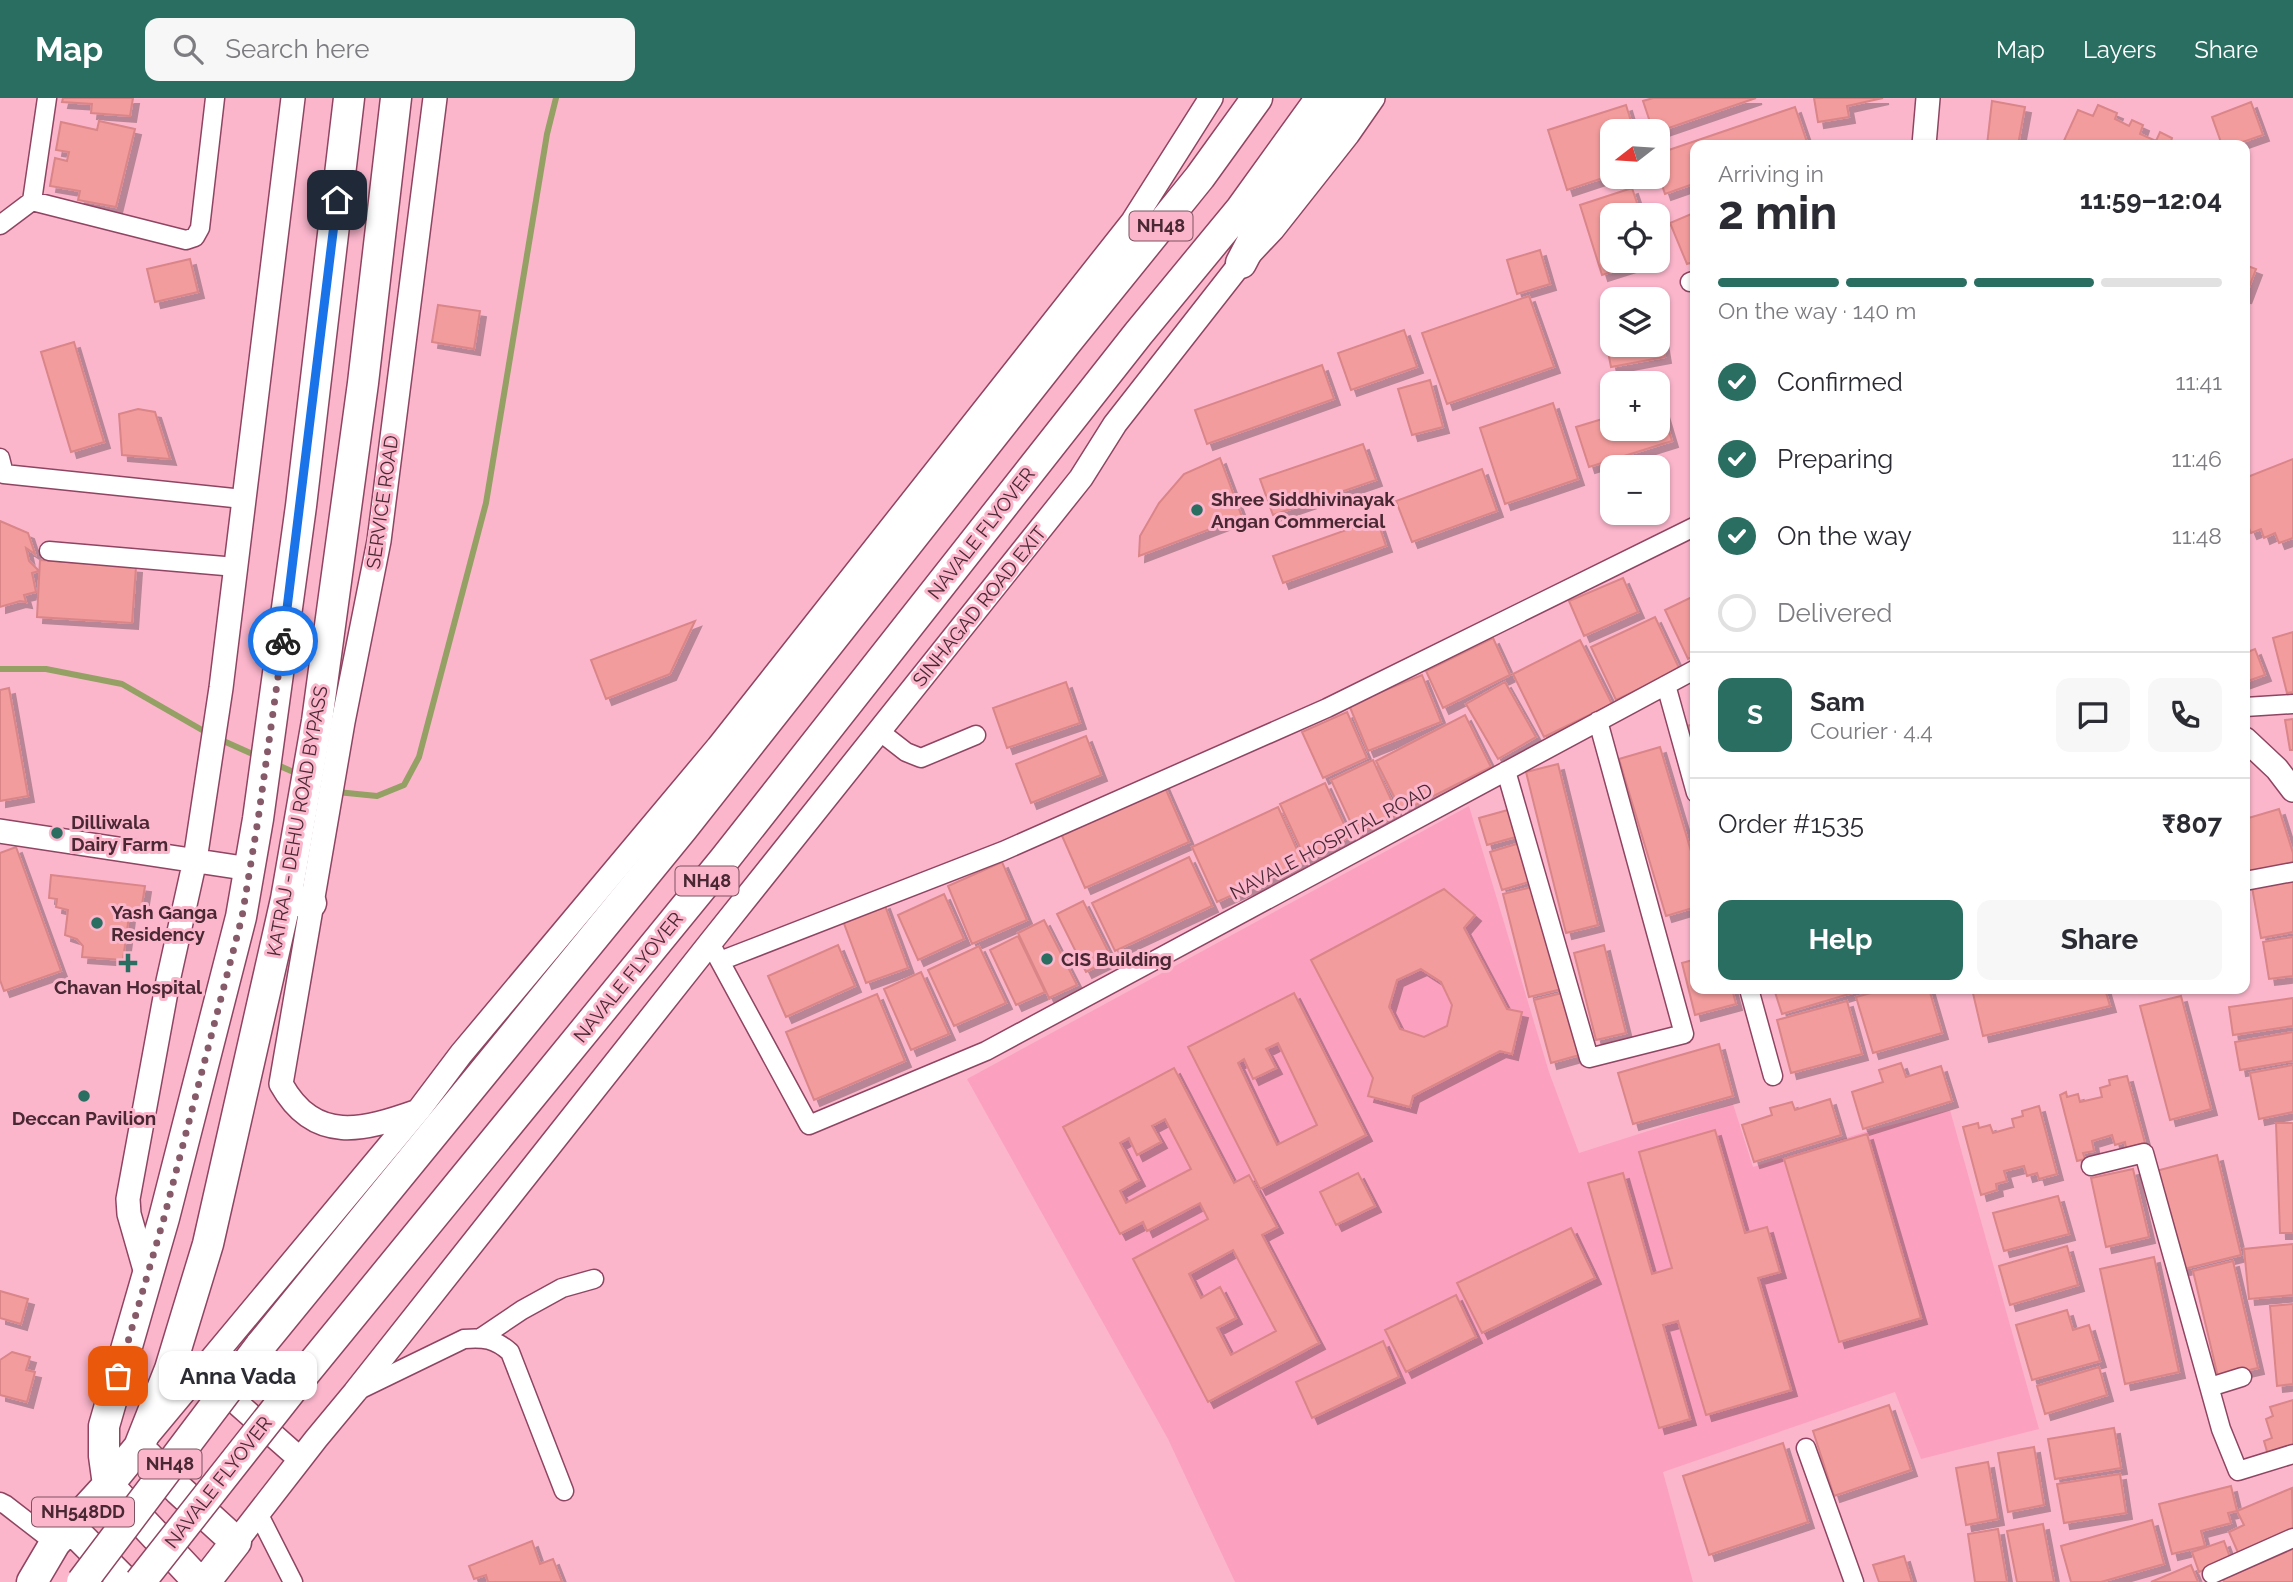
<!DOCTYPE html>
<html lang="en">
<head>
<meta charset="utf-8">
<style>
	body { margin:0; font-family:Raleway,sans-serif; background:#f7f7f7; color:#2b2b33; height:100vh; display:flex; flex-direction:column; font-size:26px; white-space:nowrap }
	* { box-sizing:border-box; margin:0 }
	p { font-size:23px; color:#7c7c81 }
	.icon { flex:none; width:38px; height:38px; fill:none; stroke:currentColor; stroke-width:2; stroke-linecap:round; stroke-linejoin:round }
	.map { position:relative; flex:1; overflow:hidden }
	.side { position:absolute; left:1690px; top:42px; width:560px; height:854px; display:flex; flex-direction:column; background:#fff; border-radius:14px; box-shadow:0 2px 5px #0004 }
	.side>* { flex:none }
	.needle { width:46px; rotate:253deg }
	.buttons { position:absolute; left:1600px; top:21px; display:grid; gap:14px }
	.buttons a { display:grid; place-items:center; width:70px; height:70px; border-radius:14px; background:#fff; box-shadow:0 2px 5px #0004; font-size:35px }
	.pin { position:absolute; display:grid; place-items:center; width:60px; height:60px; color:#fff; margin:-30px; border-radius:14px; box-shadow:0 4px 10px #0006 }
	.courier { position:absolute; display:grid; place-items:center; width:70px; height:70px; margin:-35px; border:5px solid #1a73e8; border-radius:50%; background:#fff; color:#222; box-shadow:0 2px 9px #0007 }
	.bubble { position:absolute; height:49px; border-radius:14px; background:#fff; box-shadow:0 2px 5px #0004; font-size:23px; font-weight:700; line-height:49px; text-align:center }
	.head em { font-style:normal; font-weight:700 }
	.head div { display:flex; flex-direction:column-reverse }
	.head { display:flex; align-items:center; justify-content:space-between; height:119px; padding:0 28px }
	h1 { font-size:46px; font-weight:700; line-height:52px }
	.bar { display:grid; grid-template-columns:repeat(4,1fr); gap:10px 7px; align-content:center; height:84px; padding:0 28px }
	.bar i { height:9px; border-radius:5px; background:#e1e1e2 }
	.bar .current { background:#2a6e61 }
	.bar p { grid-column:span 4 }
	.line { display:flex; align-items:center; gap:18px; padding:0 28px; border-top:2px solid #e1e1e2 }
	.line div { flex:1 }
	.round { display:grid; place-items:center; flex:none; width:74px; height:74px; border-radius:14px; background:#f7f7f7 }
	ol { padding:0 28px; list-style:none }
	li { display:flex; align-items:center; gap:21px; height:77px }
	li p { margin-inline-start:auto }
	li .icon { padding:7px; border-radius:50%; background:#2a6e61; color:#fff; stroke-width:4 }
	li:last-child { color:#7c7c81 }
	li i { width:38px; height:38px; border:4px solid #e1e1e2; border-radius:50% }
	.button { display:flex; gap:14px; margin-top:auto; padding:14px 28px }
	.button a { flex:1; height:80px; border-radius:14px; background:#2a6e61; color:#fff; font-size:28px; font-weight:700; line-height:80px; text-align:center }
	.button a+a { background:#f7f7f7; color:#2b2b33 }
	header { display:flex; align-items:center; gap:42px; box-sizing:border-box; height:98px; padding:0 35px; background:#2a6e61; color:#fff }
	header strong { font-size:33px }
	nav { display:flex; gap:38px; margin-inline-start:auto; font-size:24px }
	.search { width:490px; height:63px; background:#f7f7f7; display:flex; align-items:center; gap:18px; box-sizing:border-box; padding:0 24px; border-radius:14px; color:#7c7c81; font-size:26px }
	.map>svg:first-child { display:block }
	.built { fill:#fca0bf }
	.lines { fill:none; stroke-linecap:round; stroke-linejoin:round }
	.stream { stroke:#94a064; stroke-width:6 }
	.building { fill:#f39c9d; stroke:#da8588; stroke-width:2; fill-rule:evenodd; filter:url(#shadow) }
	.minor-casing { stroke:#8f4561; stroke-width:21 }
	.tertiary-casing { stroke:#8f4561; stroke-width:26 }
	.trunk-casing { stroke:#8f4561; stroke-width:33 }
	.minor { stroke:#fff; stroke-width:18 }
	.tertiary { stroke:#fff; stroke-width:23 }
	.trunk { stroke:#fff; stroke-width:30 }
	.trunk-bridge-casing { stroke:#8f4561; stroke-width:33; stroke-linecap:butt }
	.trunk-bridge { stroke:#fff; stroke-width:30 }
	.done { stroke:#875a69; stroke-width:7; stroke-dasharray:0 12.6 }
	.route { stroke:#1a73e8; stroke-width:9 }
	.poi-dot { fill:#2a6e61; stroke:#fbb6cc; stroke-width:2.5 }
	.labels { text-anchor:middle; stroke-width:6; stroke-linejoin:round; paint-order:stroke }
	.shield { fill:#fbb6cc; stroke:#7e5361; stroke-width:2 }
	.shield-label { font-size:18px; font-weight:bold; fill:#492833 }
	.poi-label { font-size:19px; font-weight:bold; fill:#492833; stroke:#fbb6cc; text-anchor:start }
	.street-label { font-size:19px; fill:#492833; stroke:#fbb6cc }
</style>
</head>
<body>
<header>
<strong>Map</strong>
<div class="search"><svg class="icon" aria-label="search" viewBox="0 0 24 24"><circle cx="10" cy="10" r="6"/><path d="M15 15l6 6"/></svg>Search here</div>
<nav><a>Map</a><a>Layers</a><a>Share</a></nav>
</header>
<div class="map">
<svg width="2293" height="1484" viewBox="0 0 2293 1484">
	<defs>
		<filter id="shadow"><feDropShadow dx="6" dy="6" stdDeviation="0" flood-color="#0004"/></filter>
	</defs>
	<rect width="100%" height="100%" fill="#fbb6cc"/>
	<!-- built -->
	<path class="built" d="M1469,708L1549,974L1579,1055L1733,1006L1753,1069L1868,1033L1950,1012L2039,1331L1921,1361L1895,1294L1663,1374L1693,1484H1235L1168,1341L967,981Z"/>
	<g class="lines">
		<!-- stream -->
		<path class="stream" d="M0,571H46L122,586L209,636
			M219,641L257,658
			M273,665L298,676
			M337,694L377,698L404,687L419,659L486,405L547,36L556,0"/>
	</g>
	<!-- building -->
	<path class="building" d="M63,0H133L130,18L91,15L92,6L62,4Z
		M1653,0H1756L1657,34L1653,33L1643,3Z
		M1814,0H1883L1847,8L1849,19L1818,24Z
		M1992,3L2025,9L2018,47H1974H1987Z
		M2251,4L2263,37L2234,47H2222L2212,19Z
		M1626,7L1634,33H1612V77L1567,92L1548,32Z
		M2098,7L2117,15L2115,21L2129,28L2132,22L2143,27L2140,36L2156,43L2160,34L2172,40L2170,47H2062L2078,12L2093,18Z
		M1795,9L1808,47H1696V85L1665,96L1657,72V56Z
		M99,23L135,31L116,109L78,102L80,93L50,88L55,60L67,63L69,54L56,52L61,24L97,32Z
		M1632,90L1641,117H1612V163H1646L1602,177L1580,107Z
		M1696,114V163L1687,166L1670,125Z
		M1540,152L1550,186L1517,196L1507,162Z
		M190,161L198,194L155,204L147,171Z
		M2245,167L2256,171L2245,200Z
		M1529,198L1554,269L1447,306L1422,235Z
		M438,207L480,213L474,251L432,244Z
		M1658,217L1665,259L1611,269L1603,228L1612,226V247H1657Z
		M1404,232L1417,269L1351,292L1338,255Z
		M74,244L104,344L71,354L41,254Z
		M1322,267L1334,301L1207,346L1195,312Z
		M1430,282L1443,329L1412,337L1398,291Z
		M1660,303L1672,343L1589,369L1576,329L1612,318V331H1657V304Z
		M1553,305L1578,381L1505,406L1480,330Z
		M138,311L155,314L170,361L122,357L119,316Z
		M1363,346L1376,382L1273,417L1260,381Z
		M1220,360L1242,419L1139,458L1140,438L1159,405L1184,376Z
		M2293,361V440L2279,445L2275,435L2264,440L2261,431L2251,435L2245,420V380Z
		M1482,371L1497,413L1412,444L1396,403Z
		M1377,421L1386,448L1283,485L1273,458Z
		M0,423L28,435L35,456L26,450L29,463L39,473L32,475L36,494L24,497L26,504L20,503L0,509Z
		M40,462L136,469L132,525L37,519Z
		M1623,480L1638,514L1584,538L1569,503Z
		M1696,497V557L1688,561L1665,512Z
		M1655,519L1680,572L1616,602L1591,549Z
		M695,523L670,576L606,601L591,562Z
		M2293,534V594L2287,595L2273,540Z
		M1493,540L1510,577L1443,610L1426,573Z
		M1580,542L1612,606L1544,639L1513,576Z
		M2255,551L2265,577L2245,584V555Z
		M1422,577L1441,624L1368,653L1349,607Z
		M1066,584L1080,625L1007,650L993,610Z
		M1505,584L1536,639L1498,661L1466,606Z
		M9,590L28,698L0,703V592Z
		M1347,614L1367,660L1323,680L1302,634Z
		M1465,617L1491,669L1402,714L1376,663Z
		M2293,621V652H2290L2285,622Z
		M1696,626V660L1686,628Z
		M1086,638L1101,677L1031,705L1016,666Z
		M1660,649L1696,770V809L1666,818L1619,661Z
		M1373,662L1398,717L1356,736L1331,682Z
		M1558,666L1598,827L1566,835L1526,674Z
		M1163,685L1189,744L1085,790L1059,731Z
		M1325,685L1350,739L1305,760L1280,706Z
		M1278,709L1303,765L1217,804L1192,749Z
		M1515,710L1523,737L1487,747L1479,720Z
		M2279,711L2293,755V764L2245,778V721Z
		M1523,744L1535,782L1502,792L1490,754Z
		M16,749L61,873L4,893L0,882V755Z
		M1189,759L1212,808L1115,853L1092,805Z
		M1002,764L1027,822L972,846L948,788Z
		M51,777L145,788L141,813L130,810L123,862L82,859L83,848L77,841L65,837L68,812L56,809L57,801L49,800Z
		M2293,782V834L2261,840L2252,789Z
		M1536,788L1562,891L1529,899L1503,796Z
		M1444,791L1475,817L1464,830L1507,911L1522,914L1512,956L1500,953L1413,998L1410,1009L1368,998L1373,980L1311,862ZM1421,871L1441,884L1452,907L1447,928L1424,939L1400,931L1389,909L1397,882Z
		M944,796L964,841L918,862L898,817Z
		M1083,803L1112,861L1086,874L1057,816Z
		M884,805L908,870L866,885L842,820Z
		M1044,822L1077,887L1049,900L1018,835Z
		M1018,838L1045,894L1016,907L990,852Z
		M2293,839V878L2269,881L2263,844Z
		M838,847L855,888L786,919L768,878Z
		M1604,847L1626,935L1596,942L1574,855Z
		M979,848L1006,905L954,928L928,872Z
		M1696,861V891H1732L1736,906L1695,917L1682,865Z
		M921,874L949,936L911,952L884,891Z
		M1774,891H1866L1782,916Z
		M1886,891H1929L1942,935L1873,955L1856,899Z
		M1972,891H2105L2110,908L1983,938Z
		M1566,894L1583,956L1551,965L1534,902Z
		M1294,895L1366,1037L1260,1091L1188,949ZM1278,945L1317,1027L1277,1047L1238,965L1244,961L1253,981L1276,970L1266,951Z
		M877,896L905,963L814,1002L786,934Z
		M2181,898L2211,1011L2170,1022L2140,908Z
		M2293,900V928L2233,937L2229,909Z
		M1847,903L1862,956L1791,975L1777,922Z
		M2293,934V963L2240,972L2235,944Z
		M1719,946L1733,998L1633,1026L1618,975Z
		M1901,965L1906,979L1941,968L1952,1003L1863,1031L1852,994L1883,984L1879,972Z
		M2293,967V1014L2259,1021L2250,975Z
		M1174,970L1234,1085L1249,1077L1277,1129L1262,1137L1319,1245L1208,1304L1133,1161L1208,1121L1200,1105L1147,1133L1143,1124L1120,1136L1063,1029ZM1165,1021L1191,1071L1126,1105L1120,1093L1139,1082L1120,1045L1129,1040L1137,1057L1161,1044L1152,1028ZM1233,1152L1276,1233L1231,1257L1217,1230L1236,1220L1220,1189L1201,1200L1189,1176Z
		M2127,978L2145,1045L2126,1050L2125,1044L2115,1047L2112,1037L2092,1043L2094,1053L2083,1055L2085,1061L2077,1063L2060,997L2066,994L2067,999L2078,996L2080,1004L2102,999L2100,990L2110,987L2109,982Z
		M1830,1001L1841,1037L1754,1064L1742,1027L1772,1017L1770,1010L1792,1004L1795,1012Z
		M2039,1008L2057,1076L2039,1081L2037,1075L2027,1078L2024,1068L2004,1073L2007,1083L1996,1086L1997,1092L1981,1097L1963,1029L1978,1025L1979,1030L1990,1027L1993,1035L2014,1029L2012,1021L2023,1018L2022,1013Z
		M2276,1025H2293V1135H2280Z
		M1715,1032L1745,1135L1767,1129L1780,1174L1758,1180L1791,1292L1706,1317L1678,1223L1663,1227L1690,1321L1659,1330L1588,1085L1623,1075L1652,1176L1672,1170L1639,1054Z
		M1867,1036L1921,1220L1839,1244L1784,1061Z
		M2217,1057L2241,1157L2180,1172L2156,1073Z
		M2133,1071L2149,1139L2106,1149L2091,1080Z
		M1358,1075L1375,1108L1336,1127L1320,1094Z
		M2058,1098L2069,1136L2004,1153L1993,1115Z
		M1571,1130L1595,1180L1482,1235L1457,1185Z
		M2293,1146V1197L2249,1201L2244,1151Z
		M2067,1148L2078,1187L2010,1207L1999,1168Z
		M2154,1159L2179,1274L2125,1286L2100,1171Z
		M2233,1163L2258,1270L2218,1279L2193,1173Z
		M0,1193L28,1201L21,1226L0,1220Z
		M1456,1197L1476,1239L1406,1274L1385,1232Z
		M2293,1206V1286L2277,1288L2270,1208Z
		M2067,1212L2073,1232L2089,1227L2100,1263L2032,1282L2016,1227Z
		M1383,1243L1399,1279L1312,1320L1296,1284Z
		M12,1254L30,1259L26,1272L35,1274L27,1304L0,1297V1262Z
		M2099,1269L2107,1297L2045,1316L2037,1288Z
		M2293,1302V1349L2268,1357L2264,1343L2272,1340L2266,1321L2273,1318L2270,1309Z
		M1889,1307L1911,1372L1834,1398L1813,1333Z
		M2114,1330L2121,1370L2055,1381L2048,1341Z
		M1783,1345L1808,1424L1709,1457L1683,1378Z
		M2034,1349L2044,1407L2008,1414L1998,1355Z
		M1988,1364L1998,1421L1966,1427L1956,1370Z
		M2120,1376L2126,1415L2064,1425L2057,1386Z
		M2231,1388L2237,1413L2228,1415L2231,1425L2201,1433L2205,1448L2172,1456L2159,1406Z
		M2292,1390L2293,1434L2239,1457L2229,1434L2244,1427L2237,1413Z
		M2152,1422L2164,1466L2101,1484H2071L2061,1448Z
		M2043,1426L2054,1484H2017L2007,1433Z
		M1998,1431L2007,1484H1975L1968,1436Z
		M532,1443L540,1466L553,1461L562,1484H488L486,1477L474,1481L469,1468Z
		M2224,1443L2231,1462L2199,1474L2192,1454Z
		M2293,1451V1484H2224L2223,1481Z
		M1904,1458L1912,1484H1879L1873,1467Z
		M2191,1467L2198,1484H2151Z"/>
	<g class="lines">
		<!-- minor casing -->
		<g class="minor-casing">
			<path id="minor" d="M32,103L186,142L195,139L200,130L215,0
				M0,127L32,103L47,0
				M1690,184L1696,182
				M0,360L4,376L243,401
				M49,453L236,469
				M1666,587L1696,695
				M2245,609L2293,606
				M879,633L906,654L921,660L976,637
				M1506,673L1589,960L1684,936L1598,623
				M2245,783L2293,774
				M710,845L809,1027L986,953L1696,571
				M720,863L1003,753L1327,610L1696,428
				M1749,891L1773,978
				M2091,1068L2144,1055L2221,1331L2238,1373L2293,1356
				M482,1239L522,1212L562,1190L594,1181
				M2210,1289L2242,1279
				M359,1292L464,1241C484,1239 495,1241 510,1254L564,1393
				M1806,1350L1854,1484
				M0,1404L6,1407L55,1445
				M258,1415L293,1484
				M2212,1476L2293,1440"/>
		</g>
		<!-- tertiary casing -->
		<g class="tertiary-casing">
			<path id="tertiary" d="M1924,47L1928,0
				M2245,641L2277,671L2293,692
				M0,733L250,771
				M418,1013C364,1032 315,1047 281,986L343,624L379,443L435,0
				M147,1179L129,1116L128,1101L168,883L195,762L221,590L293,0
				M213,1284L300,1361
				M149,1336L418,1013L461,956L718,649L1133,123L1211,0
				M236,1444L316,1341L355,1294L710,845L1081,380L1115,326L1241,165L1273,131L1348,36L1373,0"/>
		</g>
		<!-- trunk casing -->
		<g class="trunk-casing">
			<path id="trunk" d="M1241,165L1263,123L1346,0
				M286,801L311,805
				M260,1248L683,730L1065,246L1200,79L1257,0
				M300,1281L724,762L1138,236L1241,111L1321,0
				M147,1358L179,1392L236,1444L205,1484
				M69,1428L125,1484
				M32,1484L55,1445L108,1387L139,1349L170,1271L208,1146L286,801L317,623L363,285L396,0
				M199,1484L108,1387L104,1358V1328L164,1120L241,819L258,721L301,408L349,0"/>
		</g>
		<!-- minor -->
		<use href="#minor" class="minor"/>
		<!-- tertiary -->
		<use href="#tertiary" class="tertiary"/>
		<!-- trunk -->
		<use href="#trunk" class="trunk"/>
		<!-- trunk-bridge casing -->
		<g class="trunk-bridge-casing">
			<path id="trunk-bridge" d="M82,1484L260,1248
				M140,1484L300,1281"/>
		</g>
		<!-- trunk-bridge -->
		<use href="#trunk-bridge" class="trunk-bridge"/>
	</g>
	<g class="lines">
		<!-- done -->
		<path class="done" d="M118,1278L164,1120L242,819L258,722L283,543"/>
		<!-- route -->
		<path class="route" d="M283,543L337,102"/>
	</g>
	<!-- markers -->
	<g class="poi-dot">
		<circle cx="1197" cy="412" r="7"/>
		<circle cx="57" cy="735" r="7"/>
		<circle cx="97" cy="825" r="7"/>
		<circle cx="1047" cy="861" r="7"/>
		<path d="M124.5 854.5h7v7h7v7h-7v7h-7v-7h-7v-7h7z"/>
		<circle cx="84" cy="998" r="7"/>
	</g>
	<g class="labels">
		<!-- shield labels -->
		<g class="shield">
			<rect x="1129.5" y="113.5" width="63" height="29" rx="5"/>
			<rect x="675.5" y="768.5" width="63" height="29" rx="5"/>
			<rect x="138.5" y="1351.5" width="63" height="29" rx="5"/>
			<rect x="32" y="1399.5" width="102" height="29" rx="5"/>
		</g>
		<g class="shield-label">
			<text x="1161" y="134">NH48</text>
			<text x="707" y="789">NH48</text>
			<text x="170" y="1372">NH48</text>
			<text x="83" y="1420">NH548DD</text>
		</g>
		<!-- poi labels -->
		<g class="poi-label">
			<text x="1211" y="408">Shree Siddhivinayak<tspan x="1211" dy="22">Angan Commercial</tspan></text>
			<text x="71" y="731">Dilliwala<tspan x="71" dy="22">Dairy Farm</tspan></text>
			<text x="111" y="821">Yash Ganga<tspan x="111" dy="22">Residency</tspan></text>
			<text x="1061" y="868">CIS Building</text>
			<text x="128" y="896" text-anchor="middle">Chavan Hospital</text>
			<text x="84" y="1027" text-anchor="middle">Deccan Pavilion</text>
		</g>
		<!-- street labels -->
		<g class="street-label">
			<text transform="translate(382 404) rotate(-82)" y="7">SERVICE ROAD</text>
			<text transform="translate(981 435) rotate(-52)" y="7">NAVALE FLYOVER</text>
			<text transform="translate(979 508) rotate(-51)" y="7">SINHAGAD ROAD EXIT</text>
			<text transform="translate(297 723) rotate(-80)" y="7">KATRAJ - DEHU ROAD BYPASS</text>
			<text transform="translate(1331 743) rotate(-28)" y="7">NAVALE HOSPITAL ROAD</text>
			<text transform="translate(628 879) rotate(-51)" y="7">NAVALE FLYOVER</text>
			<text transform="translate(218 1384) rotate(-52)" y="7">NAVALE FLYOVER</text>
		</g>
	</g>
</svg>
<div class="buttons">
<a><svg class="needle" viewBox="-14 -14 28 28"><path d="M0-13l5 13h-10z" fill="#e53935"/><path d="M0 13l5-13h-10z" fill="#7c7c81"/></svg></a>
<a><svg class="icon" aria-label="locate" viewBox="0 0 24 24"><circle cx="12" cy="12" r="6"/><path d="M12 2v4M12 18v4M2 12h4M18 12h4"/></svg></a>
<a><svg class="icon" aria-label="layers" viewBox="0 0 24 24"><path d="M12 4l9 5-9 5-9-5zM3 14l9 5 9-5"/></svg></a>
<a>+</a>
<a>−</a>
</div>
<div class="pin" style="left:118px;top:1278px;background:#ea580c"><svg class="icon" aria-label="bag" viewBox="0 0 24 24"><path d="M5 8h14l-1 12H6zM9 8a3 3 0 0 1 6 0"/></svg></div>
<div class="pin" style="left:337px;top:102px;background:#1f2937"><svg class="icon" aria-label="home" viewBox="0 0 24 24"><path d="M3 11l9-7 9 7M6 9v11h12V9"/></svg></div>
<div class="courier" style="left:283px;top:543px"><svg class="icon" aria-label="bike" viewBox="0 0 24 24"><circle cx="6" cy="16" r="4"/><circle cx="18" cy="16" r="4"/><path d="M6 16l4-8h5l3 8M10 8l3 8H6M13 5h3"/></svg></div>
<div class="bubble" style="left:159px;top:1253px;width:158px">Anna Vada</div>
<section class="side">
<div class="head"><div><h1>2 min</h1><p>Arriving in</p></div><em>11:59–12:04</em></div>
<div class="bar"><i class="current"></i><i class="current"></i><i class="current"></i><i></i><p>On the way · 140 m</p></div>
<ol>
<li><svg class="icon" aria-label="check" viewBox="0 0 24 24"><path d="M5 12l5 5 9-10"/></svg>Confirmed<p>11:41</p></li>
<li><svg class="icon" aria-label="check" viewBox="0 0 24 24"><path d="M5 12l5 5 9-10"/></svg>Preparing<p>11:46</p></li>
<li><svg class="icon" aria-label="check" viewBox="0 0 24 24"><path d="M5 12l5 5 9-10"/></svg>On the way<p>11:48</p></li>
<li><i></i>Delivered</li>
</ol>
<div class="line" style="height:126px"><b class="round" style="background:#2a6e61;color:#fff">S</b><div><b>Sam</b><p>Courier · 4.4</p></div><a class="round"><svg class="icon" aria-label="chat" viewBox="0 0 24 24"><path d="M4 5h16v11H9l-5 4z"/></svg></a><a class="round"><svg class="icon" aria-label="phone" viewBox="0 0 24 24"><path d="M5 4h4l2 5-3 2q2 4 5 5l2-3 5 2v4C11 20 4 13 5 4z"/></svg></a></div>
<div class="line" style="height:91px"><div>Order #1535</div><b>₹807</b></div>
<div class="button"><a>Help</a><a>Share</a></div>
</section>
</div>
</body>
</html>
